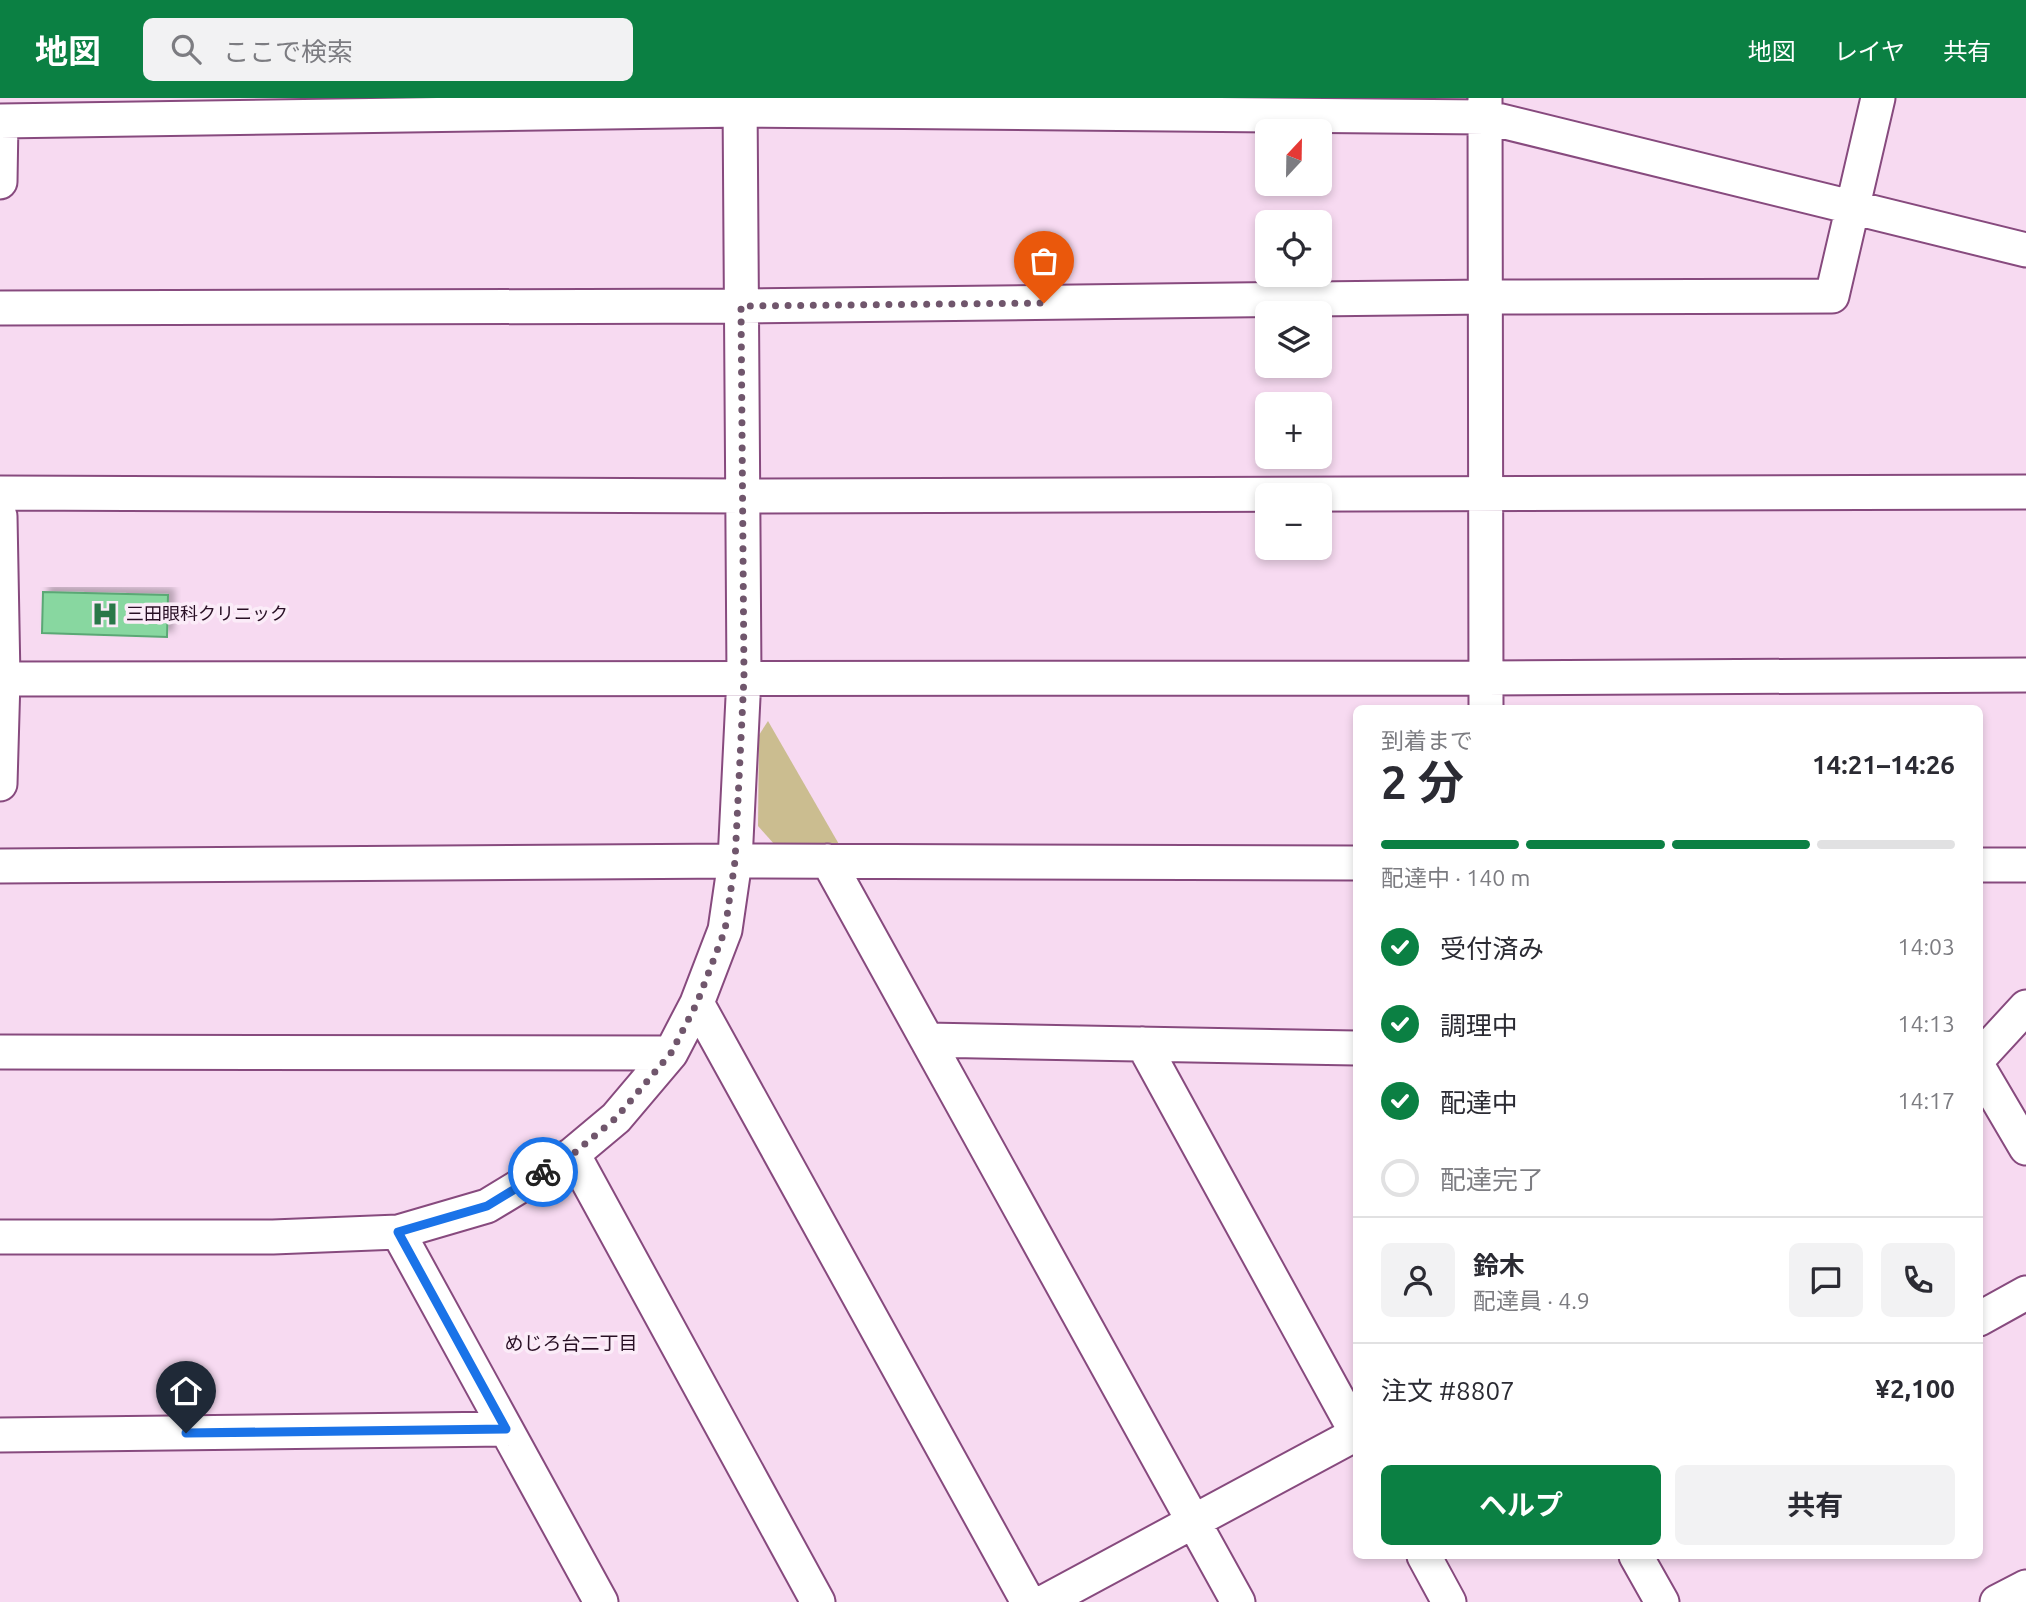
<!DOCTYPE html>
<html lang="ja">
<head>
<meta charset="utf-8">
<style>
	body { margin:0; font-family:Ubuntu,"Noto Sans JP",sans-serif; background:#f2f2f3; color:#2b2b33; height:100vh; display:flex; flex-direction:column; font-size:26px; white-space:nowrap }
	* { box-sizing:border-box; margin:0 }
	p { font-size:23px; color:#7c7c81 }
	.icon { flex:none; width:38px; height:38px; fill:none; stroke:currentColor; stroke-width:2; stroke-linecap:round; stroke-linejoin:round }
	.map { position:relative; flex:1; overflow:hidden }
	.panel { position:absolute; left:1353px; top:607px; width:630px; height:854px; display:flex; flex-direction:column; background:#fff; border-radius:10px; box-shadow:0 4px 10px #0003 }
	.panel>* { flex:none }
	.needle { width:46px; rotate:22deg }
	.fabs { position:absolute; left:1255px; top:21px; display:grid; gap:14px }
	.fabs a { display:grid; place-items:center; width:77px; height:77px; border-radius:10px; background:#fff; box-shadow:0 4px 10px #0003; font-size:35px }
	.pin { position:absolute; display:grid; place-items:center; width:60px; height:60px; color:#fff; margin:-72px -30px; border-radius:50% 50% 50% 0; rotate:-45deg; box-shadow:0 0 7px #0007 }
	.pin .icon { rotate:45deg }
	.courier { position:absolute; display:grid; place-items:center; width:70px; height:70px; margin:-35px; border:5px solid #1a73e8; border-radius:50%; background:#fff; color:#222; box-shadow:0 2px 9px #0007 }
	.head em { font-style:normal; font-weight:700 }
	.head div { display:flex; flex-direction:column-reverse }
	.head { display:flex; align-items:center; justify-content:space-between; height:119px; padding:0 28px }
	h1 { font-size:46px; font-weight:700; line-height:52px }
	.bar { display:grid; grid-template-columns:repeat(4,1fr); gap:10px 7px; align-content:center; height:84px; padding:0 28px }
	.bar i { height:9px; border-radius:5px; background:#e1e1e2 }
	.bar .current { background:#0b8043 }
	.bar p { grid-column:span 4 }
	.line { display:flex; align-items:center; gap:18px; padding:0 28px; border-top:2px solid #e1e1e2 }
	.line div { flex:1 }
	.round { display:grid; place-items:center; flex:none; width:74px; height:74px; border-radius:10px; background:#f2f2f3 }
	ol { padding:0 28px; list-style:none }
	li { display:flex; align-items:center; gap:21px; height:77px }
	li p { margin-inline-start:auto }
	li .icon { padding:7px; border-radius:50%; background:#0b8043; color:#fff; stroke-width:4 }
	li:last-child { color:#7c7c81 }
	li i { width:38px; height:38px; border:4px solid #e1e1e2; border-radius:50% }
	.primary-button { display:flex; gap:14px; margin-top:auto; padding:14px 28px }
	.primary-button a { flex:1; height:80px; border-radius:10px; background:#0b8043; color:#fff; font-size:28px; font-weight:700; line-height:80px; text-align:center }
	.primary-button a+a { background:#f2f2f3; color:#2b2b33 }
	header { display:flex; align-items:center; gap:42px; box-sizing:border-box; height:98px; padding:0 35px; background:#0b8043; color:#fff }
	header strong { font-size:33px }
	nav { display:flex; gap:38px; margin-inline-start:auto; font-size:24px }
	.search { width:490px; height:63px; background:#f2f2f3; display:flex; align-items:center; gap:18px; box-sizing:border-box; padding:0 24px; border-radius:10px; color:#7c7c81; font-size:26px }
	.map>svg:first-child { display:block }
	.green { fill:#cbbd90 }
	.building { fill:#88d7a0; stroke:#5aa874; stroke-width:2; filter:url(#shadow) }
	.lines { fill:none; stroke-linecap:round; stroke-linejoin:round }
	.minor-casing { stroke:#874a7e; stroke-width:37 }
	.minor { stroke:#fff; stroke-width:33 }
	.done { stroke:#70566c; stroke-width:7; stroke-dasharray:0 12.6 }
	.route { stroke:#1a73e8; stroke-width:9 }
	.labels { text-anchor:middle; stroke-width:7; stroke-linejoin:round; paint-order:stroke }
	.poi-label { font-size:18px; fill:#280f24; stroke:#fbecf8; text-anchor:start }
	.neighbourhood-label { font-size:19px; fill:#280f24; stroke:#fbecf8 }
</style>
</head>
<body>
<header>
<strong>地図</strong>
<div class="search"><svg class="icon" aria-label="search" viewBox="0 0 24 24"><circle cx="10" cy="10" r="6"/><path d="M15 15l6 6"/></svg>ここで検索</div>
<nav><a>地図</a><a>レイヤ</a><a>共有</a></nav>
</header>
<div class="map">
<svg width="2026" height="1504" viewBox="0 0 2026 1504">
	<defs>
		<filter id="shadow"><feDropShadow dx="6" dy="-6" stdDeviation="3.5" flood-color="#0004"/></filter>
	</defs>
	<rect width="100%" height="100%" fill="#f7daf1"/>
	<!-- green -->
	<path class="green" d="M768,623L840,748L775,747L758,728L759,637Z"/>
	<!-- building -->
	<path class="building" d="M43,494L168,497L167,539L42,535Z"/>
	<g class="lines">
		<!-- minor casing -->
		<g class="minor-casing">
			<path id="minor" d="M1485,0L1486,611
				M0,23L740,12L1485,19L2026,152
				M0,84L1,23
				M0,210L741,208L1486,199L1832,198L1878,0
				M0,395L743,398L2026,394
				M0,418L3,581L0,686
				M0,581L1486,580L2026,577
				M828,763L1238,1504
				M1979,767H2026
				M0,768L735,763L1356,765
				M697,905L1028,1504
				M927,942L1356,950
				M1143,946L1356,1334
				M0,954L671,955
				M1979,960L2026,909
				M1979,970L2026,1050
				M573,1056L818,1504
				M398,1134L601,1504
				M0,1139H273L398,1134L487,1108L573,1056L616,1020L671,955L697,905L725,832L735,763L744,579L740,0
				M1979,1221L2026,1195
				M0,1337L506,1331
				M1424,1458L1449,1504
				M1636,1458L1662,1504
				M1044,1504L1356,1336
				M1997,1504L2026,1489"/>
		</g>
		<!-- minor -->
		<use href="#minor" class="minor"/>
	</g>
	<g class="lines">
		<!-- done -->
		<path class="done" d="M543,1074L573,1056L616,1020L671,955L697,905L725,832L735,763L744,579L741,208L1044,205"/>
		<!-- route -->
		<path class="route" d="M186,1335L506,1331L398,1134L487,1108L543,1074"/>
	</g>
	<!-- icons -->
	<defs>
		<g id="hospital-bare" transform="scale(2.1)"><path d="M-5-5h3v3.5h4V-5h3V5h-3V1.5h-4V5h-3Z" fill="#297848" stroke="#fbecf8" stroke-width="2.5" paint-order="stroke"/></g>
	</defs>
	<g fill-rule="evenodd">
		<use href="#hospital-bare" x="105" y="516"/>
	</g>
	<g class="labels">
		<!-- poi labels -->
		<g class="poi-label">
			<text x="126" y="522">三田眼科クリニック</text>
		</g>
		<!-- neighbourhood labels -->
		<g class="neighbourhood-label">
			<text x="571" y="1252">めじろ台二丁目</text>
		</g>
	</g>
</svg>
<div class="fabs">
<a><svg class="needle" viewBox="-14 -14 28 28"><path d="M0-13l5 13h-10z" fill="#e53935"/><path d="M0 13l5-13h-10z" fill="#7c7c81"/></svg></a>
<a><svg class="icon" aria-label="locate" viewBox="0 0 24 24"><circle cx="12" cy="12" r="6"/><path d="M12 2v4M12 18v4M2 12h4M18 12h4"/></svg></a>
<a><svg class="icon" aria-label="layers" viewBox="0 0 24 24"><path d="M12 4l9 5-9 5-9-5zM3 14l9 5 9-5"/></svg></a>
<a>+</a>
<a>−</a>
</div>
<div class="pin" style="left:1044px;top:205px;background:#ea580c"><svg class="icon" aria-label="bag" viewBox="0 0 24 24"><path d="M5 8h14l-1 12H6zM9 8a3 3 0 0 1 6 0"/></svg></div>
<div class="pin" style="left:186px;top:1335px;background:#1f2937"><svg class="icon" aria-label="home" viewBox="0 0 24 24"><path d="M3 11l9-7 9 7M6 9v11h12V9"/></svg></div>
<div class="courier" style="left:543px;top:1074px"><svg class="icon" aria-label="bike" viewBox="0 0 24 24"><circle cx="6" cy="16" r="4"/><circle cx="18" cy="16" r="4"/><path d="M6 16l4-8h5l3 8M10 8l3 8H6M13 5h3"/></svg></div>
<section class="panel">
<div class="head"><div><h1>2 分</h1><p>到着まで</p></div><em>14:21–14:26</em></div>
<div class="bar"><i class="current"></i><i class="current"></i><i class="current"></i><i></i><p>配達中 · 140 m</p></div>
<ol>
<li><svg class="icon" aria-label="check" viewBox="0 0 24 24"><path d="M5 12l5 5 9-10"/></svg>受付済み<p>14:03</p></li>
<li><svg class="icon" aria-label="check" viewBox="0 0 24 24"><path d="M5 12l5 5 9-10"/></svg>調理中<p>14:13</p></li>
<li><svg class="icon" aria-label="check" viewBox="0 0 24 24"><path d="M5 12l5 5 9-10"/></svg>配達中<p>14:17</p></li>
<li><i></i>配達完了</li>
</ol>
<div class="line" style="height:126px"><a class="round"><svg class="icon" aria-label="person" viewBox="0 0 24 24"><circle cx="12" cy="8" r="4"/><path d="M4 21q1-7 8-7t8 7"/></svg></a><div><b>鈴木</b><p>配達員 · 4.9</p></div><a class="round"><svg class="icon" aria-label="chat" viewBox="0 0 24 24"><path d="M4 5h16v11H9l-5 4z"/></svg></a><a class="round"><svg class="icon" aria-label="phone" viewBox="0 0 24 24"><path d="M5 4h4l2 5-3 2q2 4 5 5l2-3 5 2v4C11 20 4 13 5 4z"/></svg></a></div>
<div class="line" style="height:91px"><div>注文 #8807</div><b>¥2,100</b></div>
<div class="primary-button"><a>ヘルプ</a><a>共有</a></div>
</section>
</div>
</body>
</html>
